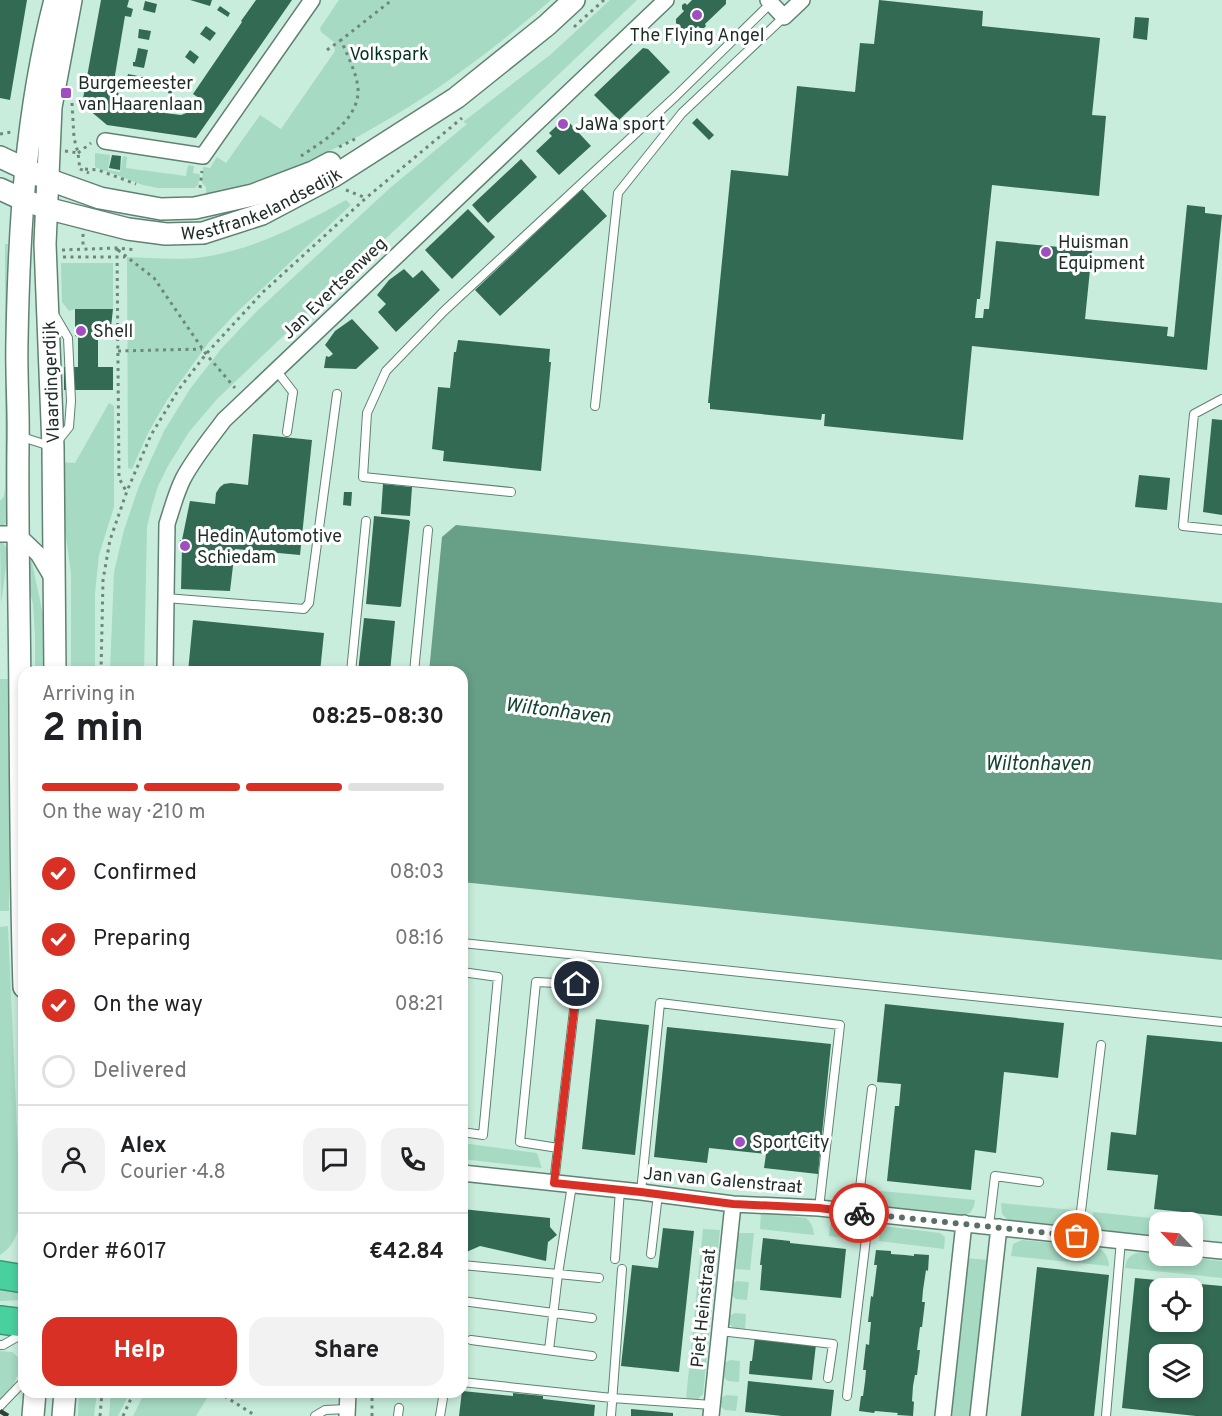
<!DOCTYPE html>
<html lang="en">
<head>
<meta charset="utf-8">
<style>
	body { margin:0; font-family:Overpass,sans-serif; background:#f2f2f2; color:#202124; height:100vh; display:flex; flex-direction:column; font-size:22px; white-space:nowrap }
	* { box-sizing:border-box; margin:0 }
	p { font-size:20px; color:#757577 }
	.icon { flex:none; width:33px; height:33px; fill:none; stroke:currentColor; stroke-width:2; stroke-linecap:round; stroke-linejoin:round }
	.map { position:relative; flex:1; overflow:hidden }
	.side { position:absolute; left:18px; top:666px; width:450px; height:732px; display:flex; flex-direction:column; background:#fff; border-radius:18px; box-shadow:0 3px 9px #0003 }
	.side>* { flex:none }
	.needle { width:39px; rotate:295deg }
	.tools { position:absolute; left:1149px; top:1212px; display:grid; gap:12px }
	.tools a { display:grid; place-items:center; width:54px; height:54px; border-radius:12px; background:#fff; box-shadow:0 3px 9px #0003; font-size:30px }
	.pin { position:absolute; display:grid; place-items:center; width:51px; height:51px; color:#fff; margin:-26px; border:3px solid #fff; border-radius:50%; box-shadow:0 2px 6px #0007 }
	.courier { position:absolute; display:grid; place-items:center; width:60px; height:60px; margin:-30px; border:4px solid #d93025; border-radius:50%; background:#fff; color:#222; box-shadow:0 2px 8px #0007 }
	.head em { font-style:normal; font-weight:700 }
	.head div { display:flex; flex-direction:column-reverse }
	.head { display:flex; align-items:center; justify-content:space-between; height:102px; padding:0 24px }
	h1 { font-size:39px; font-weight:700; line-height:45px }
	.bar { display:grid; grid-template-columns:repeat(4,1fr); gap:9px 6px; align-content:center; height:72px; padding:0 24px }
	.bar i { height:8px; border-radius:4px; background:#e0e0e0 }
	.bar .on { background:#d93025 }
	.bar p { grid-column:span 4 }
	.line { display:flex; align-items:center; gap:15px; padding:0 24px; border-top:2px solid #e0e0e0 }
	.line div { flex:1 }
	.round { display:grid; place-items:center; flex:none; width:63px; height:63px; border-radius:18px; background:#f2f2f2 }
	ol { padding:0 24px; list-style:none }
	li { display:flex; align-items:center; gap:18px; height:66px }
	li p { margin-inline-start:auto }
	li .icon { padding:6px; border-radius:50%; background:#d93025; color:#fff; stroke-width:4 }
	li:last-child { color:#757577 }
	li i { width:33px; height:33px; border:3px solid #e0e0e0; border-radius:50% }
	.primary-button { display:flex; gap:12px; margin-top:auto; padding:12px 24px }
	.primary-button a { flex:1; height:69px; border-radius:18px; background:#d93025; color:#fff; font-size:24px; font-weight:700; line-height:69px; text-align:center }
	.primary-button a+a { background:#f2f2f2; color:#202124 }
	.map>svg:first-child { display:block }
	.green { fill:#a6dac3 }
	.water { fill:#679f87 }
	.building { fill:#336a54; fill-rule:evenodd }
	.lines { fill:none; stroke-linecap:round; stroke-linejoin:round }
	.lane-casing { stroke:#608272; stroke-width:10 }
	.street-casing { stroke:#608272; stroke-width:18 }
	.secondary-casing { stroke:#608272; stroke-width:24 }
	.highway-casing { stroke:#3a9775; stroke-width:30 }
	.path { stroke:#6e877c; stroke-width:3; stroke-dasharray:3 4.5; stroke-linecap:butt }
	.lane { stroke:#fff; stroke-width:8 }
	.street { stroke:#fff; stroke-width:15 }
	.secondary { stroke:#fff; stroke-width:21 }
	.highway { stroke:#49d09f; stroke-width:27 }
	.rail { stroke:#304039; stroke-width:4.5; stroke-dasharray:12 6; stroke-linecap:butt }
	.done { stroke:#5a7066; stroke-width:6; stroke-dasharray:0 10.8 }
	.route { stroke:#d93025; stroke-width:8 }
	.poi-dot { fill:#9f4fbf; stroke:#fff; stroke-width:2 }
	.labels { text-anchor:middle; stroke-width:6; stroke-linejoin:round; paint-order:stroke }
	.poi-label { font-size:18px; fill:#1e2c26; stroke:#fff; text-anchor:start }
	.park-label { font-size:18px; fill:#032; stroke:#fff }
	.street-label { font-size:18px; fill:#1e2c26; stroke:#fff }
	.water-label { font-size:20px; font-style:italic; fill:#134331; stroke:#fff }
</style>
</head>
<body>
<div class="map">
<svg width="1222" height="1416" viewBox="0 0 1222 1416">
	<rect width="100%" height="100%" fill="#c8eddc"/>
	<!-- green -->
	<path class="green" d="M339,0H551C469,71 378,135 276,174C254,182 230,191 206,195V187L202,183L203,167L210,168L217,157L226,163L260,115L281,129L335,51L334,42L321,32L320,28Z
		M610,0H637L217,399L189,432L168,466L158,486L152,506L147,527L144,672H110L114,572L124,530L139,486L164,431L190,389L221,349L258,310L390,188L467,124L463,122L550,55Z
		M95,153L110,155L108,170L120,172L123,156L127,157L126,168L186,176L188,165L194,166L193,173L199,174L200,175L198,185L195,188H158L143,185L95,167Z
		M346,200L351,205L234,315L209,342L167,400L148,433L132,469L128,468L127,257C153,258 184,261 210,256C259,247 304,223 346,200Z
		M5,244H10L9,519L7,523L0,527V501L4,496L5,489Z
		M61,263H113V309H75L69,311L62,302Z
		M109,403L114,406V507L99,555L95,593V672H71V573L63,516L61,462L75,463Z
		M0,541L3,543L8,550L1,605Z
		M30,553L46,629V672H35V635L33,604L26,577L27,554Z
		M0,679H9V911H0Z
		M8,926L21,1221C17,1235 13,1247 0,1255V927Z
		M462,1143L537,1153L542,1168L462,1159Z
		M871,1190L975,1200L974,1206L970,1213L960,1216L879,1207C871,1203 871,1198 871,1190Z
		M1001,1203L1073,1210V1215L1068,1222L1059,1226L1009,1221L1002,1214Z
		M761,1212L806,1218C812,1223 813,1227 814,1235L760,1229Z
		M1093,1212L1189,1222H1160L1159,1236L1101,1230L1094,1223Z
		M834,1221L854,1223L858,1226L856,1240L829,1236L830,1225Z
		M883,1226L940,1233L945,1237L944,1249L879,1241L880,1228Z
		M703,1229L720,1230L703,1394L697,1400L686,1399Z
		M738,1233H754L750,1270L736,1269Z
		M1022,1240L1098,1247C1106,1253 1108,1257 1109,1266L1011,1256L1013,1244Z
		M1139,1252L1159,1254L1160,1256H1174L1222,1261V1278L1125,1268C1126,1258 1130,1255 1139,1252Z
		M966,1258L988,1260L972,1416H950Z
		M737,1281L749,1282L747,1300L736,1299L731,1295L732,1284Z
		M0,1285L24,1291V1300L0,1301Z
		M735,1313L746,1314L745,1329L734,1328L729,1324V1316Z
		M0,1351L12,1352C17,1356 22,1360 22,1367L12,1387L0,1400Z
		M730,1360L740,1361L739,1382L728,1381L723,1377L724,1363Z
		M79,1392H97L94,1416H78Z
		M111,1392H130L118,1416H109Z
		M145,1392C161,1392 194,1390 207,1398L196,1416H133Z
		M726,1395L738,1396L736,1411L725,1410L720,1406L721,1398Z"/>
	<!-- water -->
	<path class="water" d="M456,525L1222,603V960L462,882V672H429L442,537Z"/>
	<!-- building -->
	<path class="building" d="M0,0H27L10,100L0,98Z
		M101,0H129L127,7L133,9L131,17L125,16L113,87L124,100L166,106L165,113L181,115L189,112L199,98L193,94L242,22L241,21L256,0H292L196,138L107,125L82,104Z
		M190,0H212L210,6Z
		M692,0H726V4L705,24L706,26L704,28H700L698,26L690,34H686L676,23V19L684,11L682,9V5L685,3L687,5Z
		M879,0L983,11L982,26L1100,38L1092,115L1106,116L1099,196L992,185L980,299H977L975,318H983L984,309H989L996,241L1092,250L1085,319L1168,327L1167,336L1174,337L1187,205L1205,207V213L1222,215L1207,370L972,346L963,440L824,426L825,414H822L821,420L710,409V403H708L731,170L788,176L797,86L855,92L860,43L874,44Z
		M145,1L157,4L155,13L143,10Z
		M220,6L230,13L228,17L217,10Z
		M1135,17L1149,18L1147,40L1133,38Z
		M206,26L216,33L210,41L200,34Z
		M139,29L151,31L149,40L138,38Z
		M138,48L148,50L144,68L133,66V62H135Z
		M643,48L648,49L670,72L619,120L594,95Z
		M190,50L199,57L194,64L185,57Z
		M128,74L138,76L130,82L126,81Z
		M173,74L183,81L180,85L170,78Z
		M141,77H145L143,90L135,88L136,81Z
		M169,84H172V94L168,93Z
		M565,118L591,146L559,175L536,151L552,136L549,133Z
		M697,118L714,135L709,140L692,123Z
		M112,155L121,156L120,170L109,168Z
		M521,159L537,177L488,223L472,205Z
		M582,189L607,216L500,316L475,290Z
		M468,209L495,237L452,279L425,250Z
		M404,269L413,278L422,270L440,290L396,332L378,312L386,304L377,295L389,280Z
		M75,309H113L110,336H98V367H113V390H64V367H78V337L75,336Z
		M352,319L379,348L356,369L324,368L326,356L329,357L333,354L325,345L335,331Z
		M458,340L550,349L549,362H551L541,471L443,461L444,451L432,449L438,387L450,388L454,352H456Z
		M1212,419L1222,420V515L1203,512Z
		M253,434L312,440L300,555L235,549L230,591L181,589L182,548H179L180,540H182L190,501L215,504L216,493L220,487L224,484L231,483L248,485Z
		M1139,475L1170,478L1167,510L1135,507Z
		M383,484L412,487L410,516L381,514Z
		M344,492H352L351,506L343,505Z
		M374,516L409,520V521H410L401,606L400,607L366,604Z
		M364,618L395,621L390,672H358Z
		M193,620L324,633L320,672H188Z
		M885,1004L1064,1023L1058,1078L1004,1072L996,1153L975,1150L971,1190L887,1181L895,1106H899L901,1084L877,1082Z
		M596,1019L649,1025L635,1155L582,1149Z
		M667,1027L831,1044L818,1174L764,1168L766,1154L709,1148L707,1163L654,1157Z
		M1147,1035L1222,1042V1216L1154,1209L1158,1175L1107,1170L1111,1132L1136,1135Z
		M462,1209L550,1218V1227L557,1235L548,1242L546,1261L480,1246L462,1254Z
		M663,1228L694,1231L679,1372L621,1366L632,1265L658,1268Z
		M763,1238L790,1241V1243L846,1249L841,1298L760,1290L762,1265H760Z
		M876,1250L891,1251V1254L905,1255L914,1256V1254L929,1255L928,1271L926,1270L923,1290L922,1302H925L922,1327H920L917,1350H920L917,1375H915L913,1386L912,1401L914,1402L913,1416L897,1415L898,1413L875,1411L874,1413L859,1411L861,1396H863L865,1381L866,1370H863L866,1344L869,1345L870,1333L871,1322H868L871,1296L873,1297L877,1265H874Z
		M1037,1267L1109,1275L1094,1416H1021Z
		M1135,1278L1222,1286V1416H1196L1122,1408ZM1160,1288H1192V1322H1160ZM1160,1354H1192V1388H1160Z
		M755,1337L816,1344L812,1380L749,1374L750,1361H752Z
		M748,1381L834,1390L831,1416H782L745,1412Z
		M462,1391L513,1396V1393L543,1396V1399L595,1405L594,1416H459Z
		M400,1392H431L422,1396H414Z
		M631,1409L673,1413V1416H631Z"/>
	<g class="lines">
		<!-- lane casing -->
		<g class="lane-casing">
			<path id="lane" d="M276,370L293,392L287,432
				M1222,399L1194,414L1183,526L1222,530
				M595,406L618,193L682,113L784,17
				M19,436L53,447L69,427L71,401L68,338L54,314
				M511,492L363,477L367,413L386,371L444,311L676,96L771,3
				M166,598L304,609L309,603L337,394
				M351,672L366,521
				M414,672L428,530
				M462,943L1222,1022
				M462,972L498,977L483,1135L462,1132
				M554,1183L577,984L536,982L520,1142L558,1148
				M641,1192L660,1003L840,1025L819,1208
				M857,1213L872,1089
				M989,1226L995,1176L1039,1182
				M1078,1236L1101,1045
				M651,1254L658,1194
				M615,1259L620,1190
				M462,1265L558,1274L572,1185
				M462,1301L592,1318
				M720,1331L833,1344L828,1378
				M471,1340L592,1356
				M0,1345H3L24,1333
				M549,1350L558,1274L599,1278
				M462,1382L612,1398L712,1405
				M847,1396L869,1214
				M0,1406L24,1381
				M315,1416L325,1410L347,1409
				M398,1416L399,1408
				M440,1416L444,1392
				M611,1416L622,1269
				M1106,1416L1121,1240"/>
		</g>
		<!-- street casing -->
		<g class="street-casing">
			<path id="street" d="M768,0L784,17L802,0
				M105,141L203,156L312,0
				M0,534H17L38,554L54,581
				M165,672L167,524C172,509 176,493 183,479C194,458 210,439 224,420L666,0
				M462,1173L641,1192L733,1204L819,1208L1160,1245
				M1192,1248L1222,1251
				M347,1416L348,1392
				M711,1416L733,1204
				M943,1416L964,1223
				M978,1416L999,1227"/>
		</g>
		<!-- secondary casing -->
		<g class="secondary-casing">
			<g id="secondary">
				<path d="M0,157L47,179L100,198L161,209L195,208L253,195L313,172L330,163"/>
				<path id="s1" d="M0,189L24,200L46,208L128,229L166,234L203,233L262,214L334,176L456,98L547,25L574,0"/>
				<path d="M55,672L53,447L45,244L51,107L71,0"/>
				<path d="M24,987C21,897 21,808 20,718C20,627 17,536 18,445C19,410 16,375 17,340C19,226 26,111 55,0"/>
				<path d="M33,1416L35,1392"/>
				<path d="M63,1416L65,1392"/>
			</g>
		</g>
		<!-- highway casing -->
		<g class="highway-casing">
			<path id="highway" d="M0,1275L24,1279
				M0,1320L24,1323"/>
		</g>
		<!-- path -->
		<path class="path" d="M574,27L604,0
			M327,50L341,40
			M72,103L74,138L78,153L80,170
			M0,134L11,132
			M339,147L355,139
			M65,151L78,153
			M78,153L91,143
			M301,156C323,141 360,120 358,88C356,71 347,55 341,40L392,0
			M80,169L89,173
			M85,169L98,170L136,184
			M200,188L202,171
			M346,190L366,198
			M83,234V248
			M117,248L119,478L126,491
			M62,250L117,248L136,250
			M118,250L154,278L206,354L235,388
			M63,257H125
			M118,351L202,349
			M101,672L103,580L110,540L127,491L151,435L179,389L206,354L262,293L366,198L462,118
			M218,1392L256,1416
			M100,1416L102,1392
			M123,1416L134,1392
			M372,1416V1392"/>
		<!-- lane -->
		<use href="#lane" class="lane"/>
		<!-- street -->
		<use href="#street" class="street"/>
		<!-- secondary -->
		<use href="#secondary" class="secondary"/>
		<!-- highway -->
		<use href="#highway" class="highway"/>
		<!-- rail -->
		<path class="rail" d="M0,1411L8,1416"/>
	</g>
	<g class="lines">
		<!-- done -->
		<path class="done" d="M859,1213L1077,1236"/>
		<!-- route -->
		<path class="route" d="M577,984L554,1183L641,1192L733,1204L819,1208L859,1213"/>
	</g>
	<!-- markers -->
	<g class="poi-dot">
		<circle cx="697" cy="15" r="6"/>
		<rect x="60" y="87" width="12" height="12" rx="3"/>
		<circle cx="563" cy="124" r="6"/>
		<circle cx="1046" cy="252" r="6"/>
		<circle cx="81" cy="331" r="6"/>
		<circle cx="185" cy="546" r="6"/>
		<circle cx="740" cy="1142" r="6"/>
	</g>
	<g class="labels">
		<!-- poi labels -->
		<g class="poi-label">
			<text x="697" y="41" text-anchor="middle">The Flying Angel</text>
			<text x="78" y="89">Burgemeester<tspan x="78" dy="21">van Haarenlaan</tspan></text>
			<text x="575" y="130">JaWa sport</text>
			<text x="1058" y="248">Huisman<tspan x="1058" dy="21">Equipment</tspan></text>
			<text x="93" y="337">Shell</text>
			<text x="197" y="542">Hedin Automotive<tspan x="197" dy="21">Schiedam</tspan></text>
			<text x="752" y="1148">SportCity</text>
		</g>
		<!-- park labels -->
		<g class="park-label">
			<text x="389" y="60">Volkspark</text>
		</g>
		<!-- street labels -->
		<g class="street-label">
			<text dy="6" stroke="none"><textPath href="#s1" startOffset="274">Westfrankelandsedijk</textPath></text>
			<text transform="translate(334 288) rotate(-44)" y="6">Jan Evertsenweg</text>
			<text transform="translate(51 382) rotate(-92)" y="6">Vlaardingerdijk</text>
			<text transform="translate(723 1180) rotate(5)" y="6">Jan van Galenstraat</text>
			<text transform="translate(703 1308) rotate(-84)" y="6">Piet Heinstraat</text>
		</g>
		<!-- water labels -->
		<g class="water-label">
			<text transform="translate(558 710) rotate(7)" y="7">Wiltonhaven</text>
			<text x="1038" y="770">Wiltonhaven</text>
		</g>
	</g>
</svg>
<div class="tools">
<a><svg class="needle" viewBox="-14 -14 28 28"><path d="M0-13l5 13h-10z" fill="#e53935"/><path d="M0 13l5-13h-10z" fill="#757577"/></svg></a>
<a><svg class="icon" aria-label="locate" viewBox="0 0 24 24"><circle cx="12" cy="12" r="6"/><path d="M12 2v4M12 18v4M2 12h4M18 12h4"/></svg></a>
<a><svg class="icon" aria-label="layers" viewBox="0 0 24 24"><path d="M12 4l9 5-9 5-9-5zM3 14l9 5 9-5"/></svg></a>
</div>
<div class="pin" style="left:1077px;top:1236px;background:#ea580c"><svg class="icon" aria-label="bag" viewBox="0 0 24 24"><path d="M5 8h14l-1 12H6zM9 8a3 3 0 0 1 6 0"/></svg></div>
<div class="pin" style="left:577px;top:984px;background:#1f2937"><svg class="icon" aria-label="home" viewBox="0 0 24 24"><path d="M3 11l9-7 9 7M6 9v11h12V9"/></svg></div>
<div class="courier" style="left:859px;top:1213px"><svg class="icon" aria-label="bike" viewBox="0 0 24 24"><circle cx="6" cy="16" r="4"/><circle cx="18" cy="16" r="4"/><path d="M6 16l4-8h5l3 8M10 8l3 8H6M13 5h3"/></svg></div>
<section class="side">
<div class="head"><div><h1>2 min</h1><p>Arriving in</p></div><em>08:25–08:30</em></div>
<div class="bar"><i class="on"></i><i class="on"></i><i class="on"></i><i></i><p>On the way · 210 m</p></div>
<ol>
<li><svg class="icon" aria-label="check" viewBox="0 0 24 24"><path d="M5 12l5 5 9-10"/></svg>Confirmed<p>08:03</p></li>
<li><svg class="icon" aria-label="check" viewBox="0 0 24 24"><path d="M5 12l5 5 9-10"/></svg>Preparing<p>08:16</p></li>
<li><svg class="icon" aria-label="check" viewBox="0 0 24 24"><path d="M5 12l5 5 9-10"/></svg>On the way<p>08:21</p></li>
<li><i></i>Delivered</li>
</ol>
<div class="line" style="height:108px"><a class="round"><svg class="icon" aria-label="person" viewBox="0 0 24 24"><circle cx="12" cy="8" r="4"/><path d="M4 21q1-7 8-7t8 7"/></svg></a><div><b>Alex</b><p>Courier · 4.8</p></div><a class="round"><svg class="icon" aria-label="chat" viewBox="0 0 24 24"><path d="M4 5h16v11H9l-5 4z"/></svg></a><a class="round"><svg class="icon" aria-label="phone" viewBox="0 0 24 24"><path d="M5 4h4l2 5-3 2q2 4 5 5l2-3 5 2v4C11 20 4 13 5 4z"/></svg></a></div>
<div class="line" style="height:78px"><div>Order #6017</div><b>€42.84</b></div>
<div class="primary-button"><a>Help</a><a>Share</a></div>
</section>
</div>
</body>
</html>
